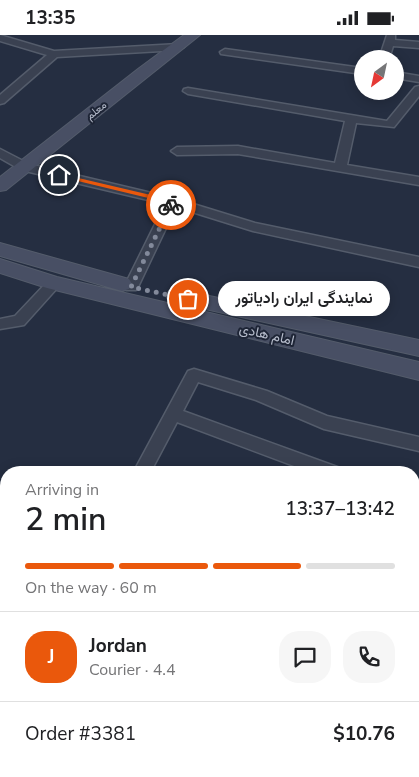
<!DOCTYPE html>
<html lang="en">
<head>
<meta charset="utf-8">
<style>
	body { margin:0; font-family:"Nunito Sans",Vazirmatn,sans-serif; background:#f6f6f6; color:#202124; height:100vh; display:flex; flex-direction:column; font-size:19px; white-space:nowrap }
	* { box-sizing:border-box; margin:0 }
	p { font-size:16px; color:#757577 }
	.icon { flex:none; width:28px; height:28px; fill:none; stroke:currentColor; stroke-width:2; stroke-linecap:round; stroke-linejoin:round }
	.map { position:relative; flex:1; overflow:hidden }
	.details { position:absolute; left:0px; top:431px; width:420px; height:311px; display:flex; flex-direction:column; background:#fff; border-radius:20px 20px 0 0; box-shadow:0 2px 12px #0003 }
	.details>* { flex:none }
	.needle { width:32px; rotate:213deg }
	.buttons { position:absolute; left:354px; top:15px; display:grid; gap:10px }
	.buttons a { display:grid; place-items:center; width:50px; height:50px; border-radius:50%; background:#fff; box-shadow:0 2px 12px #0003; font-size:25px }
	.pin { position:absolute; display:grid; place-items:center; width:42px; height:42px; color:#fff; margin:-21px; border:2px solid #fff; border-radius:50%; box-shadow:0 1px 5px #0007 }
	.courier { position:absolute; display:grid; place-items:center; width:50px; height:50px; margin:-25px; border:4px solid #ea580c; border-radius:50%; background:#fff; color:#222; box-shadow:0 1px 6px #0007 }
	.bubble { position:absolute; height:35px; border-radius:18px; background:#fff; box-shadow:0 2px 12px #0003; font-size:16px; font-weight:600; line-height:35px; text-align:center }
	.overview em { font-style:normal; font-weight:600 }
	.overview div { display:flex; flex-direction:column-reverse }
	.overview { display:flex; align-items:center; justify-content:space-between; height:85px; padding:0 25px }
	h1 { font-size:32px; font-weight:600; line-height:38px }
	.bar { display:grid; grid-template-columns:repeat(4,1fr); gap:8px 5px; align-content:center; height:60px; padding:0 25px }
	.bar i { height:6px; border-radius:4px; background:#e0e0e0 }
	.bar .selected { background:#ea580c }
	.bar p { grid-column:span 4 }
	.line { display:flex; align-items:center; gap:12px; padding:0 25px; border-top:1px solid #e0e0e0 }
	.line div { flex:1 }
	.round { display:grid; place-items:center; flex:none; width:52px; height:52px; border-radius:20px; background:#f6f6f6 }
	.status { display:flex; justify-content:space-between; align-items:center; height:35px; padding:0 25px; background:#fff; direction:ltr }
	.status svg { height:14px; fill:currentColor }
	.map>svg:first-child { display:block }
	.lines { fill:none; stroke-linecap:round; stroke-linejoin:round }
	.minor-casing { stroke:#545c6b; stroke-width:3 }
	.secondary-casing { stroke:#545c6b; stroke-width:2 }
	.minor { fill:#3a4151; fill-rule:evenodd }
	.secondary { fill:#484f64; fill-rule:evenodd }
	.route { fill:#ea580c }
	.done { stroke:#838a9b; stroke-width:5; stroke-dasharray:0 9 }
	.labels { text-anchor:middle; stroke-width:4; stroke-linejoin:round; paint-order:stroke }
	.far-street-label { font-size:11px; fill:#b6bccb; stroke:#1e2536 }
	.street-label { font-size:14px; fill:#b6bccb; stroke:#1e2536 }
</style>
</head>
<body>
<div class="status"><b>13:35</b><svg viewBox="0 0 49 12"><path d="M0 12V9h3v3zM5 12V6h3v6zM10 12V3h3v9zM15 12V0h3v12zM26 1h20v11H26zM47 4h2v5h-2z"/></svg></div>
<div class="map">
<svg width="419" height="742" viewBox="0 0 419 742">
	<rect width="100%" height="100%" fill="#252e41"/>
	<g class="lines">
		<!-- minor casing -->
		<g class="minor-casing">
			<path id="minor" d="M0,0L54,16L179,9L184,12L179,15L57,22L4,68L0,69V60L47,20L0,6Z
				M387,0H395V5L419,7V13L393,11L389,24H379Z
				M225,14L362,33V39L221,19L220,17Z
				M395,37L419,41V47L395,43Z
				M419,51V61L394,92L356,88L347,130L419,142V150L238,119L177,120L171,116L177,112L238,111L335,128L345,86L188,59L183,56L184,54L188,53L387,86L415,52Z
				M0,114L29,129L177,164L255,188L419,222V232L253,196L176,172L138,252L136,255H126L124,252L165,169L21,135L0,123Z
				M54,243L59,245L61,248L59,251L24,290L0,294V284L15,281L49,245Z
				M194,334L267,356L327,381L419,402V416L324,394L256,365L198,347L183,376L340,433L342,438H313L177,387L150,438H133L188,336Z
				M414,458L419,460V476L414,474Z
				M0,476L6,478V496L0,494Z
				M414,597L419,599V670L414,672V620L418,618L414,617Z
				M0,685L6,688V711L0,708Z
				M40,736H65L67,742H42Z
				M375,736H407L409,742H377Z"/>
		</g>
		<!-- secondary casing -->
		<g class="secondary-casing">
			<path id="secondary" d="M184,0H200L6,155L0,156V142L138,34Z
				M0,208L129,244L132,249L129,254L122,256L0,221Z
				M0,224L57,242L419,327V345L47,253L0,238Z
				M176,254L419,305V321L169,266L166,261L169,256Z"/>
		</g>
		<!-- minor -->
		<use href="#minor" class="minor"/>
		<!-- secondary -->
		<use href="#secondary" class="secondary"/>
	</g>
	<!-- route -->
	<path class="route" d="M57,138L172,165L175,167L171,172L169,171V168L57,141Z"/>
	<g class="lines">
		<!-- done -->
		<path class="done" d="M171,170L131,252L188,264"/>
	</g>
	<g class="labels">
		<!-- far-street labels -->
		<g class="far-street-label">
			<text transform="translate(96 75) rotate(-39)" y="4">معلم</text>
		</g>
		<!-- street labels -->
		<g class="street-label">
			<text transform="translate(267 299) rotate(13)" y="5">امام هادی</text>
		</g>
	</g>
</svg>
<div class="buttons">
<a><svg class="needle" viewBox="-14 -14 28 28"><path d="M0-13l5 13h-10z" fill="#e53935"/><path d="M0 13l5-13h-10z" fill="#757577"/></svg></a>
</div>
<div class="pin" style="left:188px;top:264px;background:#ea580c"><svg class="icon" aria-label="bag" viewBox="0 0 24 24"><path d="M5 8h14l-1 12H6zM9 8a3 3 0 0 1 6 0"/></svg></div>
<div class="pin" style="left:59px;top:140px;background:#1f2937"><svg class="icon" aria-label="home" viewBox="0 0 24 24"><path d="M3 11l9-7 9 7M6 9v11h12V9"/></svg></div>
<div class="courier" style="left:171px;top:170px"><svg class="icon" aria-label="bike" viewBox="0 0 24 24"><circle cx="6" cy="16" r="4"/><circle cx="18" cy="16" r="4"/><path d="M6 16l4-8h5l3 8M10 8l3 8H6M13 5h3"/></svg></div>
<div class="bubble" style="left:218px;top:246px;width:172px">نمایندگی ایران رادیاتور</div>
<section class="details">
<div class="overview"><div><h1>2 min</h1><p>Arriving in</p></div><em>13:37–13:42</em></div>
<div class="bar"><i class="selected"></i><i class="selected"></i><i class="selected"></i><i></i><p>On the way · 60 m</p></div>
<div class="line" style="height:90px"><b class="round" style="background:#ea580c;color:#fff">J</b><div><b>Jordan</b><p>Courier · 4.4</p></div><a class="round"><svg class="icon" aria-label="chat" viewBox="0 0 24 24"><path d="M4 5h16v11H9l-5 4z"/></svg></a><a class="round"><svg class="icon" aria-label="phone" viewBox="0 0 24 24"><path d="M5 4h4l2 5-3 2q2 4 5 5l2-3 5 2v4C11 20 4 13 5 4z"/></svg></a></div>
<div class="line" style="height:65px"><div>Order #3381</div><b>$10.76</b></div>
</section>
</div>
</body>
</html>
